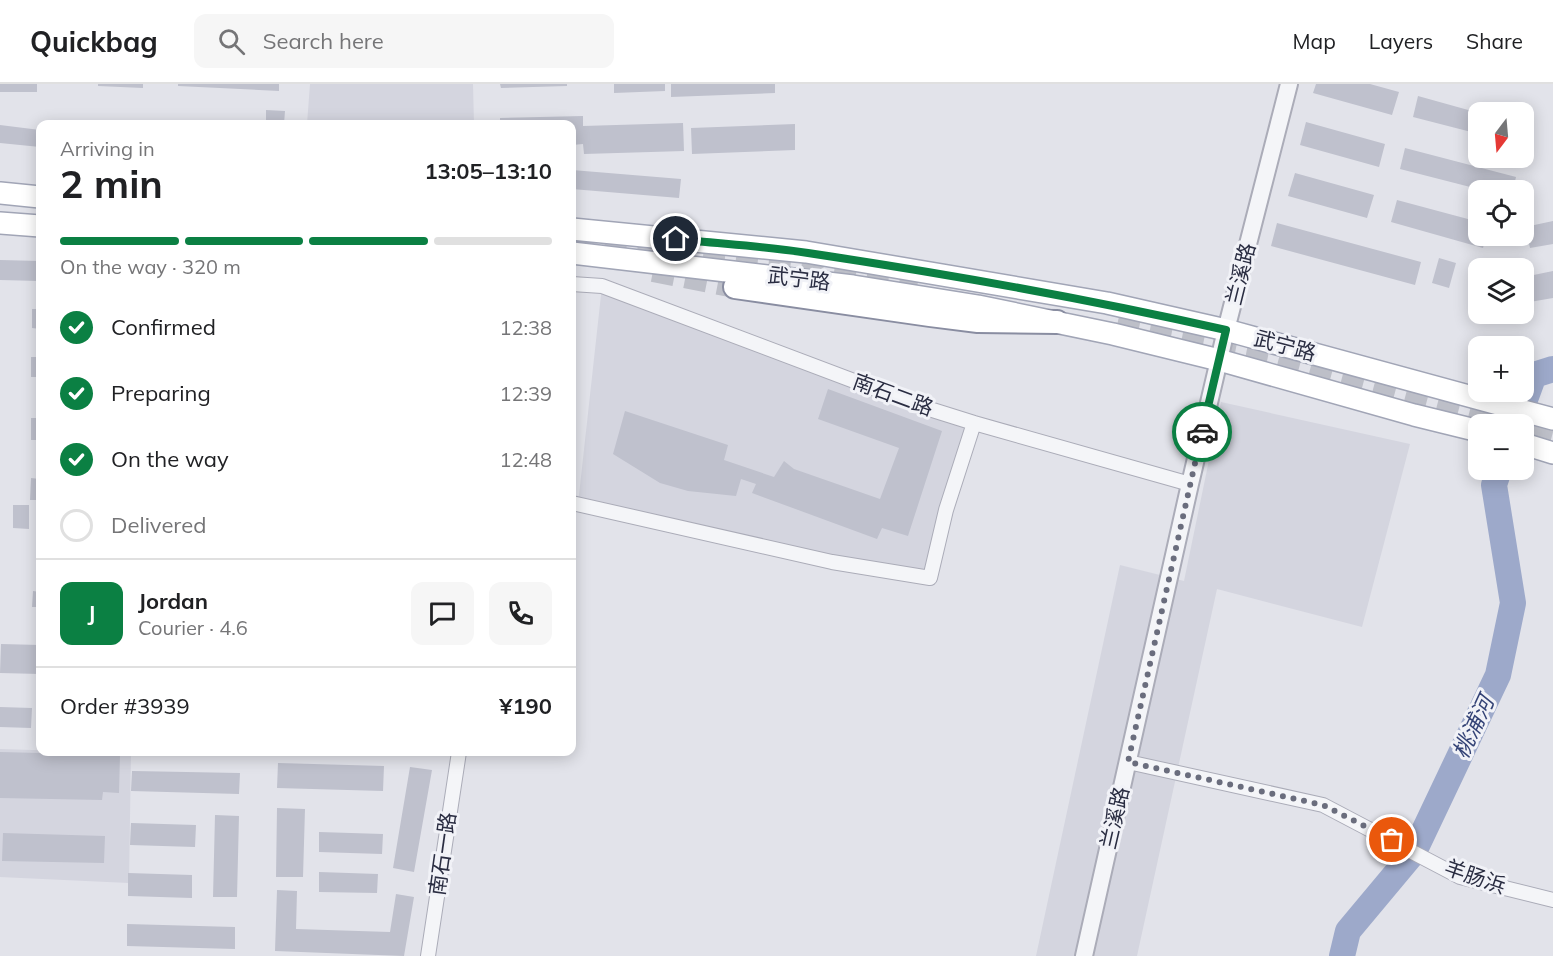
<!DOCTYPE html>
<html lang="en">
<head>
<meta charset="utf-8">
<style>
	body { margin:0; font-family:Mulish,"Noto Sans SC",sans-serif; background:#f6f6f6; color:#202124; height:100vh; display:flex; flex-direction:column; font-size:22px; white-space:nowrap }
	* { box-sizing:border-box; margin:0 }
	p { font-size:20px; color:#757577 }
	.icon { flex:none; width:33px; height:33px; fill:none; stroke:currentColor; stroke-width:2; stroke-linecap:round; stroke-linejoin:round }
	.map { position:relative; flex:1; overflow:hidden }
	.panel { position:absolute; left:36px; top:36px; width:540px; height:636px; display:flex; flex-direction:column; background:#fff; border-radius:12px; box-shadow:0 3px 15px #0003 }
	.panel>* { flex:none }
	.needle { width:39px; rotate:196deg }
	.fabs { position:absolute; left:1468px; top:18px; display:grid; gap:12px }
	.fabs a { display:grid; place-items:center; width:66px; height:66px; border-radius:12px; background:#fff; box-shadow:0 3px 15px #0003; font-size:30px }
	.pin { position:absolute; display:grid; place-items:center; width:51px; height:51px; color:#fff; margin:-26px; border:3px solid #fff; border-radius:50%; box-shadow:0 2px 6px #0007 }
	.courier { position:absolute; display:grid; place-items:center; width:60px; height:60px; margin:-30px; border:4px solid #0b8043; border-radius:50%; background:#fff; color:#222; box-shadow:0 2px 8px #0007 }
	.head em { font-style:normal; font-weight:700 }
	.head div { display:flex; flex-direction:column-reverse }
	.head { display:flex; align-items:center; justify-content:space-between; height:102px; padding:0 24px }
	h1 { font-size:39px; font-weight:700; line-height:45px }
	.bar { display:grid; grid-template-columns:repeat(4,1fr); gap:9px 6px; align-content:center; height:72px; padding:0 24px }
	.bar i { height:8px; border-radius:4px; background:#e0e0e0 }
	.bar .on { background:#0b8043 }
	.bar p { grid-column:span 4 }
	.line { display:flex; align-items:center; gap:15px; padding:0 24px; border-top:2px solid #e0e0e0 }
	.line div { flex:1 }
	.round { display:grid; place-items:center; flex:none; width:63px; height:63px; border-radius:12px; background:#f6f6f6 }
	ol { padding:0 24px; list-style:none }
	li { display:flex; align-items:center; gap:18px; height:66px }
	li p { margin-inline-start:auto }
	li .icon { padding:6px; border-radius:50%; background:#0b8043; color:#fff; stroke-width:4 }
	li:last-child { color:#757577 }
	li i { width:33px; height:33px; border:3px solid #e0e0e0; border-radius:50% }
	header { display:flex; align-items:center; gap:36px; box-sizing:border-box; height:84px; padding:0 30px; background:#fff; border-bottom:2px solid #e0e0e0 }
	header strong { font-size:28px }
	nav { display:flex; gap:33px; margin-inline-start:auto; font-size:21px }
	.search { width:420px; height:54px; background:#f6f6f6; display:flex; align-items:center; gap:15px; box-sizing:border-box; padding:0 21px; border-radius:12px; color:#757577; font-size:22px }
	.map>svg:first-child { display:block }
	.built { fill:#d4d5df }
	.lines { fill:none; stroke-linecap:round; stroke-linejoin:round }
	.river { stroke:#9da9ca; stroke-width:26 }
	.building { fill:#bfc1cd }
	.trunk-tunnel { stroke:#bdbfc8; stroke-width:22; stroke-dasharray:22 11; stroke-linecap:butt }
	.minor-casing { stroke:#abacb8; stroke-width:16 }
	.tertiary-casing { stroke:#abacb8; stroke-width:20 }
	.primary-casing { stroke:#a1a5b6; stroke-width:24 }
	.trunk-casing { stroke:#898da1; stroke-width:26 }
	.minor { stroke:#f4f5f8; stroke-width:14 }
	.tertiary { stroke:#f4f5f8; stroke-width:16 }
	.primary { stroke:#fff; stroke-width:21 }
	.trunk { stroke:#fff; stroke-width:22 }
	.done { stroke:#6a6d7d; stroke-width:6; stroke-dasharray:0 10.8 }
	.route { stroke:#0b8043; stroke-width:8 }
	.labels { text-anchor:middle; stroke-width:6; stroke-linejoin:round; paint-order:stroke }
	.street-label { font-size:21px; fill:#2a2d42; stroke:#f1f2f7 }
	.water-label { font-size:22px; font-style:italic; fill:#344376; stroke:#f1f2f7 }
</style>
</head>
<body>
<header>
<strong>Quickbag</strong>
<div class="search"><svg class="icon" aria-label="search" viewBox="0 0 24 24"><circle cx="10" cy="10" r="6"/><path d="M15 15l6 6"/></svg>Search here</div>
<nav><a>Map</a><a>Layers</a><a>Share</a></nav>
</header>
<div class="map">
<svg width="1553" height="872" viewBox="0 0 1553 872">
	<rect width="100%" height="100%" fill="#e2e3ea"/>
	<!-- built -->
	<path class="built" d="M310,0H473L474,40H307Z
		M602,202L974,339L930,494L578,420Z
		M1221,318L1410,360L1362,543L1217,505L1137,872H1036L1120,481L1184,497Z
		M0,665L131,669L129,799L0,793Z"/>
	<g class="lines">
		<!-- river -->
		<path class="river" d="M1516,340L1534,291L1553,285
			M1342,872L1348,847L1414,768L1498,591L1513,519L1494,401L1499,386"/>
	</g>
	<!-- building -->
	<path class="building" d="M0,0H37V8H0Z
		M98,0H143V4L98,2Z
		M178,0H279V7L178,2Z
		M500,0H567V2L501,4Z
		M614,0H665V7L614,9Z
		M671,0H775V9L671,13Z
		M1316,0H1370L1399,8L1392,31L1313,9Z
		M1418,12L1479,29V50L1413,33Z
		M266,26L285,27L284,40H266Z
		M583,32V42L683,39L684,67L584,70L583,60L572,61V40H500V34Z
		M1306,38L1385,60L1379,83L1300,61Z
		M795,40V66L692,70L691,44Z
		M0,41L40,46V63L0,59Z
		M1405,64L1516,93L1513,106H1482L1400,85Z
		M572,86L681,95L679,114L572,105Z
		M1295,89L1374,111L1367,134L1288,112Z
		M1397,116L1479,138V152H1486L1483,164L1391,138Z
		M1553,137V160L1530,164L1525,143Z
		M1277,139L1421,178L1415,201L1271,162Z
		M1439,174L1456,179L1449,204L1432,199Z
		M0,176L40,177L39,197L0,196Z
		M1553,187V214L1524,219V193Z
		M32,225H40V245L32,244Z
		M31,273H40V293H31Z
		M828,305L942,347L908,452L882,444L877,455L752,409L756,400L741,395L736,412L688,407L660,399L613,370L625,327L728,361L724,376L774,393L784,377L794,385L880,415L899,364L818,335Z
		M31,334H40V356H31Z
		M31,394L40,395V416H30Z
		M13,421H29V445L13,444Z
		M33,507L40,508V523H32Z
		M1,560L40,561V590L0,589Z
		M0,623L32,624L31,644L0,643Z
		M0,668L120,671L119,709L103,708L102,716L0,714Z
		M278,679L384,682L383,707L277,704Z
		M410,683L432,686L414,788L393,784Z
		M132,687L240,689L239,710L131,707Z
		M277,724L305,725L303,793H276Z
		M215,731L239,732L237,813H213Z
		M131,739L196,741L195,763L130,761Z
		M319,748L383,750L382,770L319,768Z
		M3,749L105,752L104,779L2,777Z
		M319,788L378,790L377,809L319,808Z
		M128,789L192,791V814L128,812Z
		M277,806L297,807L296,845L390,848L396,810L414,813L404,872L275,867Z
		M127,840L235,843V865L127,862Z"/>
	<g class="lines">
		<!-- trunk-tunnel -->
		<path class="trunk-tunnel" d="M572,156L844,188L917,203
			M653,187L735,203
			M1117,242L1271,273L1553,348"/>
		<!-- minor casing -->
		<g class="minor-casing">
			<path id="minor" d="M572,200L602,202L923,323L974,339L1190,400
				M572,419L832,478L930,494L946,426L974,339
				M1128,678L1323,721L1460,793L1553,816
				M428,872L459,668"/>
		</g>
		<!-- tertiary casing -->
		<g class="tertiary-casing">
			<path id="tertiary" d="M1084,872L1190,400L1226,246L1289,0"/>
		</g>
		<!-- primary casing -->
		<g class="primary-casing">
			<path id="primary" d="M0,109L40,113
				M0,139L40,142
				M572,145L806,168L1107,219L1226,246L1553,335
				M572,169L853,202L978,222L1113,250L1219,276L1414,331L1479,347
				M1524,360L1553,369"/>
		</g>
		<!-- trunk casing -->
		<g class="trunk-casing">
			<path id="trunk" d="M735,203L930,231L978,237L1057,238"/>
		</g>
		<!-- minor -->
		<use href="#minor" class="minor"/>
		<!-- tertiary -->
		<use href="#tertiary" class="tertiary"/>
		<!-- primary -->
		<use href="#primary" class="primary"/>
		<!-- trunk -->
		<use href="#trunk" class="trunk"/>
	</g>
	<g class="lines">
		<!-- done -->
		<path class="done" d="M1202,348L1128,678L1323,721L1392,756"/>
		<!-- route -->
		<path class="route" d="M676,155C720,160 765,162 808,169C949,190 1088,215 1226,246L1202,348"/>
	</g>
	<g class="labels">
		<!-- street labels -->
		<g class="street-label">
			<text transform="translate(1241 190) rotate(-76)" y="7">兰溪路</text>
			<text transform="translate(799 195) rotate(7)" y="7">武宁路</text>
			<text transform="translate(1285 262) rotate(15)" y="7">武宁路</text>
			<text transform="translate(893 311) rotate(20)" y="7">南石二路</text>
			<text transform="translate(1115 734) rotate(-77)" y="7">兰溪路</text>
			<text transform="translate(443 770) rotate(-82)" y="7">南石一路</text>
			<text transform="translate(1475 793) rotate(19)" y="7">羊肠浜</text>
		</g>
		<!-- water labels -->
		<g class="water-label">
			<text transform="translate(1473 643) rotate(-65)" y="8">桃浦河</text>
		</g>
	</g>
</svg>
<div class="fabs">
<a><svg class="needle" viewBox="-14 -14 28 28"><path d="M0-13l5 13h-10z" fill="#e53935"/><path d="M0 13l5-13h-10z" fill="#757577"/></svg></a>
<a><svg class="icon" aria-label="locate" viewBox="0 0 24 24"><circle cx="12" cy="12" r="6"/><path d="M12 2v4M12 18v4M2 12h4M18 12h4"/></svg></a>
<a><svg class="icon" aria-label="layers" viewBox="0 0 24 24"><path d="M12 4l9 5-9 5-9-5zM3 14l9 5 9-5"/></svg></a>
<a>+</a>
<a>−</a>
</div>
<div class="pin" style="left:1392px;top:756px;background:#ea580c"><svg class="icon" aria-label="bag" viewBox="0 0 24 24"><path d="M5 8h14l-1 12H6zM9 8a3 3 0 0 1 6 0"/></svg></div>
<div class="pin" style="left:676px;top:155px;background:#1f2937"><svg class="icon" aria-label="home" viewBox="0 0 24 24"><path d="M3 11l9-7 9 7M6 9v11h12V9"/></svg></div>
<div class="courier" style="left:1202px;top:348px"><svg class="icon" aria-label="car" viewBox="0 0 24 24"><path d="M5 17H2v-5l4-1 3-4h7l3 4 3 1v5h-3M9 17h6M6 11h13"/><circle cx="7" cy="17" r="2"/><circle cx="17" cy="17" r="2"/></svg></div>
<section class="panel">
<div class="head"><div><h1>2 min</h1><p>Arriving in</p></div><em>13:05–13:10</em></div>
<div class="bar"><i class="on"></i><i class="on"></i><i class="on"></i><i></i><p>On the way · 320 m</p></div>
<ol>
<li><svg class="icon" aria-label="check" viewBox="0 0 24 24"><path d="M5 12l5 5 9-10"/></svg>Confirmed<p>12:38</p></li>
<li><svg class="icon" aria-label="check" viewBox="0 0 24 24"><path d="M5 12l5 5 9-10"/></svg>Preparing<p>12:39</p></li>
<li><svg class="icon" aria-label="check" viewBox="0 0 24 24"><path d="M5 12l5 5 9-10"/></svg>On the way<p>12:48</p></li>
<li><i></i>Delivered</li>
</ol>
<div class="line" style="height:108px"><b class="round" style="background:#0b8043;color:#fff">J</b><div><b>Jordan</b><p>Courier · 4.6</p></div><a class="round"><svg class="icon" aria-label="chat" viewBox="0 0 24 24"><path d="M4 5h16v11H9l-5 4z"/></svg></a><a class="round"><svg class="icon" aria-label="phone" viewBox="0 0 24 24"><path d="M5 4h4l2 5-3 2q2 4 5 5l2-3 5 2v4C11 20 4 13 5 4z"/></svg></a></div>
<div class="line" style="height:78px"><div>Order #3939</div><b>¥190</b></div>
</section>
</div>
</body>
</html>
